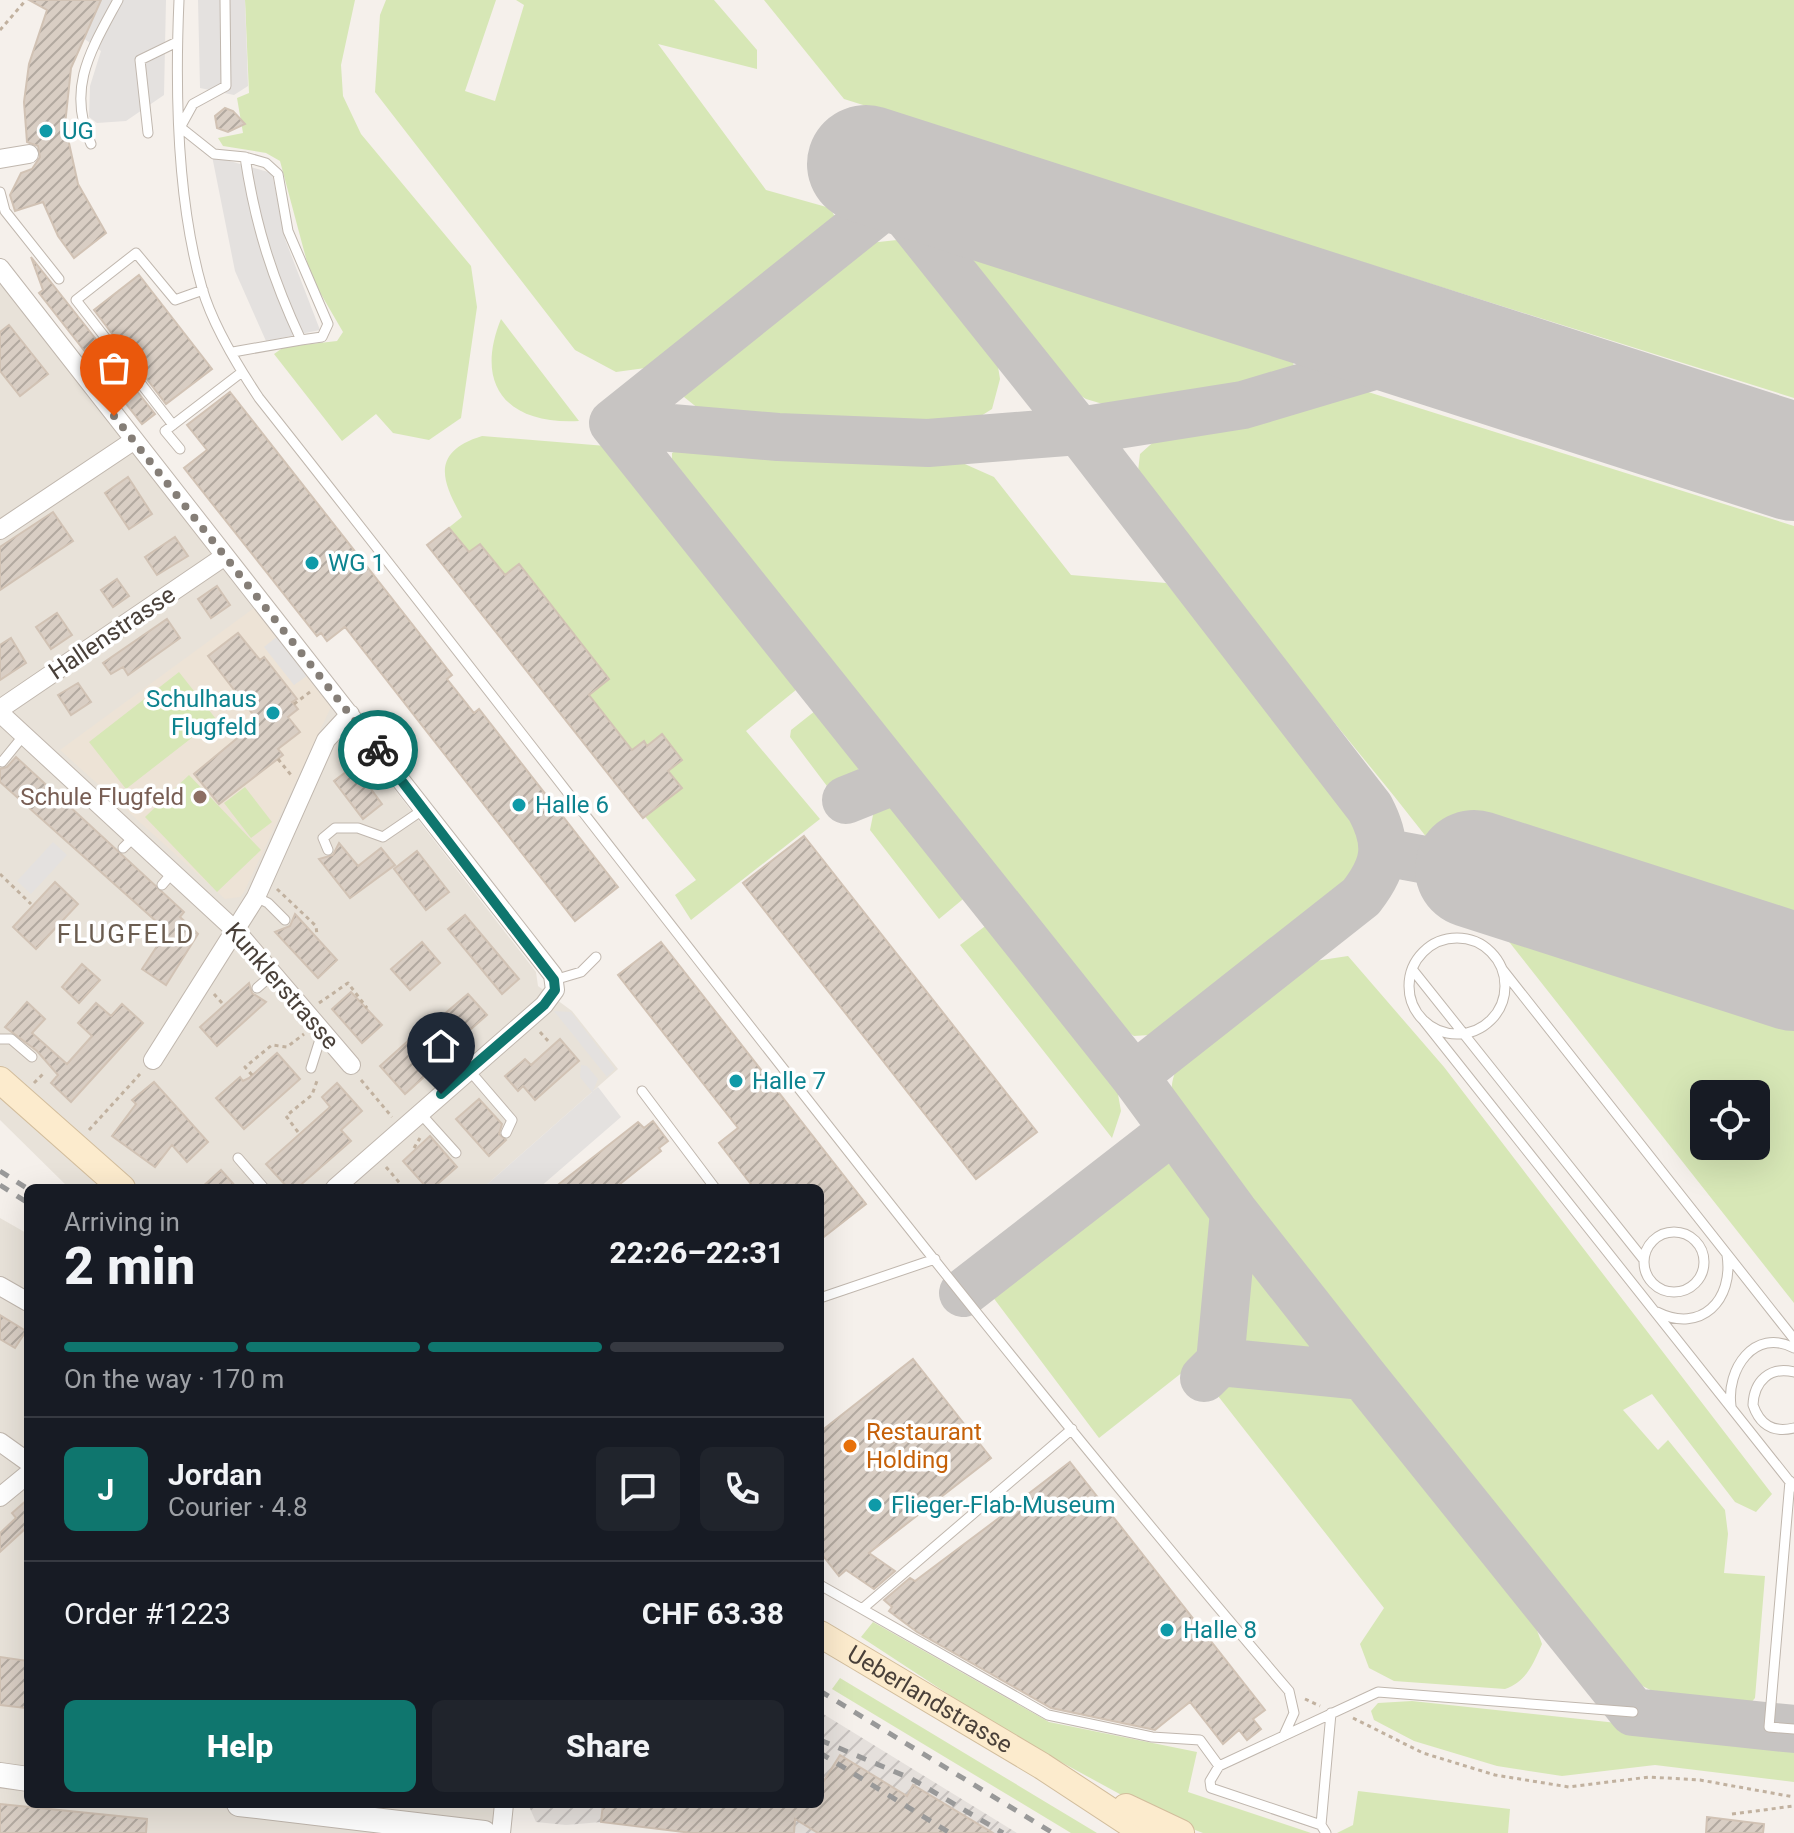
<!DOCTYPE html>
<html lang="en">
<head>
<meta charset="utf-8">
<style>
	body { margin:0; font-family:Roboto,sans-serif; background:#20242c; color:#f1f3f6; height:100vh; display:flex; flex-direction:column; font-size:30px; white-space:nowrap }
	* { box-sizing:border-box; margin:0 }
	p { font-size:26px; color:#9ea1a6 }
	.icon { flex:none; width:44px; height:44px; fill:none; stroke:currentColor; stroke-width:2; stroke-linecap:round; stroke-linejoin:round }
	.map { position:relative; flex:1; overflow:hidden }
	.details { position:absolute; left:24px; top:1184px; width:800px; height:624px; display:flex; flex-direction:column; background:#171b24; border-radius:12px; box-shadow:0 8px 32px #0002 }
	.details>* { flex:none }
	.controls { position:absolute; left:1690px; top:1080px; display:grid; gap:16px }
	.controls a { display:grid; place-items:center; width:80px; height:80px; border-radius:12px; background:#171b24; box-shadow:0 8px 32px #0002; font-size:40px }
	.pin { position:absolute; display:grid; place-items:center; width:68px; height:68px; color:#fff; margin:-82px -34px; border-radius:50% 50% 50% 0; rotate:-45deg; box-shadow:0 0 8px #0007 }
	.pin .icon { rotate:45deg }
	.courier { position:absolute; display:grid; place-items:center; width:80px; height:80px; margin:-40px; border:6px solid #0f766e; border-radius:50%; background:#fff; color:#222; box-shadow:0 2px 10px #0007 }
	.head em { font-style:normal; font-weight:800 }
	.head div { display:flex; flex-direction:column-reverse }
	.head { display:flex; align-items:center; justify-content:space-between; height:136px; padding:0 40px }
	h1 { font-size:52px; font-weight:800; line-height:60px }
	.bar { display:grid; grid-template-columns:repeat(4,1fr); gap:12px 8px; align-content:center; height:96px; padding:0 40px }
	.bar i { height:10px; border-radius:6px; background:#363941 }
	.bar .on { background:#0f766e }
	.bar p { grid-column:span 4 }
	.line { display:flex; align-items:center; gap:20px; padding:0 40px; border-top:2px solid #363941 }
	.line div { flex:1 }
	.round { display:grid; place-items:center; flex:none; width:84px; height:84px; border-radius:12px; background:#20242c }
	.action { display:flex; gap:16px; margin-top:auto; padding:16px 40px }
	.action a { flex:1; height:92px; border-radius:12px; background:#0f766e; color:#fff; font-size:32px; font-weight:800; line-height:92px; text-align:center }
	.action a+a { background:#20242c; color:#f1f3f6 }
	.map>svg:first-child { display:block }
	.residential { fill:#e8e2d9 }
	.industrial { fill:url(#industrial-furrows) }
	.education { fill:#ede3d6 }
	.green { fill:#d7e7b6; fill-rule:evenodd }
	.parking { fill:#e4e1df }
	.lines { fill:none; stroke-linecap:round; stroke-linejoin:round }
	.taxiway { stroke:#c7c4c2; stroke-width:48 }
	.runway { stroke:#c7c4c2; stroke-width:118 }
	.building { fill:url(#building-hatch); stroke:#d1c2b4; stroke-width:2 }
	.service-casing { stroke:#c0b7ae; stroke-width:11 }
	.minor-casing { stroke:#c0b7ae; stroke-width:20 }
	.tertiary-casing { stroke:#c0b7ae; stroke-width:26 }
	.secondary-casing { stroke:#d2bd9c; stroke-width:28 }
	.path { stroke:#c1b19f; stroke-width:3; stroke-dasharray:4 4; stroke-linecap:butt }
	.service { stroke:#fff; stroke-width:9 }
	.minor { stroke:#fff; stroke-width:18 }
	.tertiary { stroke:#fff; stroke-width:24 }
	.secondary { stroke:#fcebcd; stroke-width:26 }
	.rail { stroke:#999; stroke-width:5; stroke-dasharray:10 10; stroke-linecap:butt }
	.done { stroke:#857e77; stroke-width:8; stroke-dasharray:0 14.4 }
	.route { stroke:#0f766e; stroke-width:10 }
	.culture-dot { fill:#0f9aa8; stroke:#fff; stroke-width:3 }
	.education-dot { fill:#8d6e63; stroke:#fff; stroke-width:3 }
	.food-dot { fill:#e8710a; stroke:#fff; stroke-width:3 }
	.labels { text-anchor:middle; stroke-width:7; stroke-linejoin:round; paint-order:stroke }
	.culture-label { font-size:24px; fill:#0d838f; stroke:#fff; text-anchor:start }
	.street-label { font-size:24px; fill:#494039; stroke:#fff }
	.education-label { font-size:24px; fill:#785e54; stroke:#fff; text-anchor:end }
	.food-label { font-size:24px; fill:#c56008; stroke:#fff; text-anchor:start }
	.neighbourhood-label { font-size:26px; letter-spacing:2px; fill:#6b5d50; stroke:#fff }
</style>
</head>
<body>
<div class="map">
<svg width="1794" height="1833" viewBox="0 0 1794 1833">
	<defs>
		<pattern id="industrial-furrows" width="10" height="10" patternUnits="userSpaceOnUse" patternTransform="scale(2)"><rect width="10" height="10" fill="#e5e0dc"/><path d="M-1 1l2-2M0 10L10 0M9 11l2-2" fill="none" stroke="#c6c1be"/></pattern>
		<pattern id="building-hatch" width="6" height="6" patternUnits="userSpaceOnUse" patternTransform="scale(2)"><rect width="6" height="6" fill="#d9cec4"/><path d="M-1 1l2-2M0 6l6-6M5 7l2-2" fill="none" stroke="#b2a9a0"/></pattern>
	</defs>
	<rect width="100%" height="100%" fill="#f5f0eb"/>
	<!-- residential -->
	<path class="residential" d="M0,280L536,972L538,986L572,1011L618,1069L483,1188H69L0,1120Z
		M0,1218L28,1234V1804H504L501,1833H0Z"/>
	<!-- industrial -->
	<path class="industrial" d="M820,1712L1017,1833H692L601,1822L566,1825L536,1822L528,1804H820Z"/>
	<!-- education -->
	<path class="education" d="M254,608L331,707L244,892L240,897L225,899L60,750Z"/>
	<!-- green -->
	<path class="green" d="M245,0H355L341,65L343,96L361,134L471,266L477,307L461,418L429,440L393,433L376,414L342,441L274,354L284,347L337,341L343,332L311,277L280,161L266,153L223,146L218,138L243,133L237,98L249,93Z
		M386,0H496L465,91L495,101L524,5L516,0H714L757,50V69L658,44L766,190L830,208L838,222L660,366L616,372L575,350L375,92L380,15Z
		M764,0H1794V398L844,99Z
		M897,240L926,258L996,354L1000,379L992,409L965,426L852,430L704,413L684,397L687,380L860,244Z
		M961,252L1292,351L1294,369L1223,390L1123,410L1086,399L1055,380L961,263Z
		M501,319L579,421C510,425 473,388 501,319Z
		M1365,391L1794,526V1303L1394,796L1137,480L1140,454L1159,437ZM1704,1094H1756V1146H1704Z
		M482,436L606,446L802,685L746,731L820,819L691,920L675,895L696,880L427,545L462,517C441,480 431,452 482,436Z
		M695,438L796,450L949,457L994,477L1071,575L1166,583L1355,810L1362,857L1344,896L1164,1034L1134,1036L1099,1013L672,475V453Z
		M179,672L216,719L126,789L89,742Z
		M822,710L858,758V788L846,800L843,795L836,798L790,737L791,730L815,711L818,714Z
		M189,775L261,850L217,892L145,817Z
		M245,787L272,822L251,838L224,803Z
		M883,805L903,810L968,895L939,919L870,830L874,810Z
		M992,921L1116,1083L1121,1111L1112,1138L960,945Z
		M1348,956L1444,1067L1772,1494L1756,1512L1735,1502L1652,1394L1623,1410L1658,1450L1668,1440L1725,1510L1728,1534L1724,1573L1765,1576L1755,1698L1744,1711C1679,1704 1653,1699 1601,1657L1179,1120C1170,1096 1168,1083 1181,1060L1302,963Z
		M1166,1162L1186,1176L1214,1208L1526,1600L1542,1644C1533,1664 1527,1681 1505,1689L1394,1681L1369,1668L1360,1644L1384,1608L1193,1364L1099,1438L983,1284L1138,1165Z
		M873,1622L1049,1722L1197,1752L1188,1792L1311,1833H1203L1190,1828L1127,1798L1006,1732L861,1637Z
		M840,1678L1097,1833H1071L832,1689Z
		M1412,1701L1794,1742V1782L1655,1765L1562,1776L1497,1766L1414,1741L1374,1720L1371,1711L1378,1703Z
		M1358,1791L1510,1809L1508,1833H1337L1353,1825Z"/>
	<!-- parking -->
	<path class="parking" d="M101,0H166L164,95L126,121L97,123L89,117L90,86L101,51L82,37Z
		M198,0H245L248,86L234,95L200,88Z
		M212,156L272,173L285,239L320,330L266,341L235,271Z
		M284,631L315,670L294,685L264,647Z
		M53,842L67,855L31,894L17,881Z
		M554,1011L571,1012L615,1069L607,1077Z
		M581,1065L587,1066L598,1079L593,1091L598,1087L621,1117L539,1188H483L592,1092L580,1077Z"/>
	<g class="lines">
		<!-- taxiway -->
		<path class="taxiway" d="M866,164L1079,431L1370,808C1389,844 1386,865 1361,897L1134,1076
			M613,423L1134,1076L1234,1212L1363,1376L1633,1712L1794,1729
			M613,423L778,437L928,443L1079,431L1243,405L1387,362L1423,356L1471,359
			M613,423L893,199
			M846,800L896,780
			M1383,852L1474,869
			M963,1293L1173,1130
			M1220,1362L1234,1212
			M1204,1378L1220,1362L1363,1376"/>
		<!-- runway -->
		<path class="runway" d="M866,164L1794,462
			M1474,869L1794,972"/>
	</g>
	<!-- building -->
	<path class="building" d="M29,0H101L71,68L65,125L78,184L106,233L74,258L58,236L43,202L15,211L10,195L21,173L32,169L40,157L38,146L27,142L24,102L29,64L47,10Z
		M225,108L233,111L245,124L228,132L217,128L215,116Z
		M31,257L155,414L142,424L39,293L43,290Z
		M139,275L212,369L166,404L94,310Z
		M9,325L48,374L20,396L0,371V332Z
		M230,392L452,675L447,679L474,713L479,709L618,887L575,921L345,627L327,641L321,633L317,636L184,468L207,450L187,425Z
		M128,477L152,514L129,529L105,493Z
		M53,512L73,541L0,590V547Z
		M449,528L469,552L480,544L505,575L519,564L609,679L589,695L632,750L644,741L647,746L662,734L682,760L668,771L682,788L643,818L427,545Z
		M175,537L188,556L157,575L145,557Z
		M117,579L129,596L113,607L101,590Z
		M217,586L230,605L211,618L198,599Z
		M57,613L72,635L51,649L36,627Z
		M167,619L180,638L128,675L123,667L111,674L103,663Z
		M238,633L260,660L264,657L297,699L292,702L298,709L288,717L300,732L278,749L283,755L219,804L194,774L258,721L208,656Z
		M11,638L26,663L0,680V645Z
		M78,683L91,702L71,715L58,695Z
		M16,757L184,912L180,917L198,934L166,985L142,969L167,931L0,782V769L7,767Z
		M354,766L382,804L363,819L334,781Z
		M804,836L1037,1132L976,1179L743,883Z
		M339,843L358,866L381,848L395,865L350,898L319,859L333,855Z
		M417,851L449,892L426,910L394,869Z
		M55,882L78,904L36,949L13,927Z
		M295,914L337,960L318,978L275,932L290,926Z
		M465,915L519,979L502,994L448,929Z
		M422,942L440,963L410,990L391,969Z
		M661,942L866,1204L820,1240V1188H754L719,1143L738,1128L618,975Z
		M82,964L100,980L79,1003L62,987Z
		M249,983L252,993L266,1002L217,1046L200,1027Z
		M351,992L382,1025L362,1043L332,1009Z
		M468,994L487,1015L455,1043L436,1021Z
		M27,1002L45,1019L32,1033L67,1064L92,1036L78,1023L96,1003L111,1016L122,1004L143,1023L71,1102L51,1083L58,1075L37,1051L5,1027Z
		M560,1039L579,1061L535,1100L523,1086L518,1091L505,1076L525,1059L531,1065Z
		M408,1041L433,1069L405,1094L380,1066Z
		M277,1053L300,1079L244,1129L216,1098L240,1077L243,1081L249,1078Z
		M154,1082L208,1142L187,1162L172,1145L155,1167L112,1136L136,1104L132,1100Z
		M337,1083L362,1111L341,1130L351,1141L297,1188H288L266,1164L330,1107L322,1097Z
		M479,1099L502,1124L499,1134L506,1140L489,1156L456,1119Z
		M653,1121L668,1141L659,1148L661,1151L615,1188H554L638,1122L644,1128Z
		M430,1136L457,1167L433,1188H427L403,1161Z
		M221,1170L237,1188H201Z
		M0,1315L26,1331L15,1348L0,1339Z
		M913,1359L991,1458L869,1553L895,1571L874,1589L846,1570L839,1576L820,1552V1432Z
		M1070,1462L1265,1710L1253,1719L1261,1729L1247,1740L1239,1730L1223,1744L1190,1702L1155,1730L1051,1708L917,1632L889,1611L892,1607L884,1600L910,1578L915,1581L1007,1512L1009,1515L1029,1498L1027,1495Z
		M28,1499V1532L25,1529L0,1552V1533L16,1518L12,1513Z
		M0,1657L28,1661L25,1708L0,1705Z
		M840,1755L907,1796L913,1785L993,1833H818L795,1819L794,1833H692L601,1822L603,1804H820V1787Z
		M0,1804L147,1819L146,1833H0Z
		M1707,1817L1764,1824L1763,1833H1706Z"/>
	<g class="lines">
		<!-- service casing -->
		<g class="service-casing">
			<path id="service" d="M179,0C175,91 177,201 202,288C212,323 239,368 259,398C601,830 931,1272 1289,1691L1294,1713L1284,1735
				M182,124L193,104L226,86L225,0
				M180,127L214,154L245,157C255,224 272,278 301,340L233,352
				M148,133L140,60L177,42
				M91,144C66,88 91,50 118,0
				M245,157L266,163L278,174L288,231L328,324L322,337L301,340
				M0,192L5,211L59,279
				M173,425L76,300L136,253L175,300L203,290
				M180,449L165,431L242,372
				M2,762L24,735
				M123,848L135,836
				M328,850L323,838L335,828H358L383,837L424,809
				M162,885L173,872
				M256,897L268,903L285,920
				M1409 986a48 48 0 1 1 96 0a48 48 0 1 1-96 0Z
				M1412,969L1644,1260
				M1502,969L1794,1339
				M554,980L581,972L596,957
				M257,988L273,974
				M1424,1021L1794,1487
				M0,1039H11L32,1057
				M311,1068L322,1033
				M469,1070L512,1120L506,1133
				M642,1091L715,1188
				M420,1113L456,1153
				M238,1158L264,1188
				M1644 1262a30 30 0 1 1 60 0a30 30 0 1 1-60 0Z
				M820,1298L935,1259
				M1657,1312C1701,1334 1734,1300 1727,1255
				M1794,1372C1770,1366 1754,1381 1753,1405C1760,1425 1773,1433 1794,1428
				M1731,1406C1726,1370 1754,1327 1794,1348
				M1790,1481L1769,1727L1794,1729
				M820,1585L1048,1715L1152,1737L1200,1740L1219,1766L1210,1781L1211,1788L1321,1825L1326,1833
				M862,1609L1072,1429
				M1219,1766L1378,1692L1633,1712
				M1321,1825L1331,1713"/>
		</g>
		<!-- minor casing -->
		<g class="minor-casing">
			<path id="minor" d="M0,159L29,154
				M0,268L553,975L555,990L544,1005L335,1188
				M0,530L133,441
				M0,709L225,556
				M0,713L237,932L351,1065
				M153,1060L256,897L326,740L350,714
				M0,1286L28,1302
				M0,1442L28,1462
				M0,1497L28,1474
				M501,1833L504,1804"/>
		</g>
		<!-- tertiary casing -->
		<g class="tertiary-casing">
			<path id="tertiary" d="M0,1775L28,1779
				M239,1804L484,1833"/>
		</g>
		<!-- secondary casing -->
		<g class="secondary-casing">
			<g id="secondary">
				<path d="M0,1080L122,1188"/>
				<path id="s1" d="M820,1634L1042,1766L1144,1833"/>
				<path d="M1126,1807L1181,1833"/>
			</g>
		</g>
		<!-- path -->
		<path class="path" d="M0,30L26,0
			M294,704L310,692
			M278,759L291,775
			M0,874L31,904
			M277,889L316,926L317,935
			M214,994L222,1003
			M319,1003L348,983L367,1008
			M540,1032L550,1043
			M252,1075L245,1067L272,1045L287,1047L304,1034
			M361,1080L392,1117
			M34,1083L43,1074
			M89,1130L140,1074
			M298,1132L286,1116L312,1095L318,1078
			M414,1148L420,1138
			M386,1167L404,1188
			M1305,1699L1320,1706
			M1353,1718L1423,1753L1495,1775L1569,1787L1649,1777L1700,1780L1794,1797
			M1732,1814L1794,1806"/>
		<!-- service -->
		<use href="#service" class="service"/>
		<!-- minor -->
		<use href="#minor" class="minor"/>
		<!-- tertiary -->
		<use href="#tertiary" class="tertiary"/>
		<!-- secondary -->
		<use href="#secondary" class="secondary"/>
		<!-- rail -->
		<path class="rail" d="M0,1171L28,1189
			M0,1185L28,1203
			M820,1691L1053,1833
			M820,1740L912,1779L1003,1833
			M820,1753L950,1833"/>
	</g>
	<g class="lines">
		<!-- done -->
		<path class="done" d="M114,416L378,750"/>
		<!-- route -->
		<path class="route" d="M378,750L554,980L555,990L544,1005L441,1094"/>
	</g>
	<!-- markers -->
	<g class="culture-dot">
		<circle cx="46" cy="131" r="8"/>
		<circle cx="312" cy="563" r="8"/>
		<circle cx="273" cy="713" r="8"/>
		<circle cx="519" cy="805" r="8"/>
		<circle cx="736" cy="1081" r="8"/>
		<circle cx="875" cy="1505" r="8"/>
		<circle cx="1167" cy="1630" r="8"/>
	</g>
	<circle class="education-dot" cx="200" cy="797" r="8"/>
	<circle class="food-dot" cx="850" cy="1446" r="8"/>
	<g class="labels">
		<!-- culture labels -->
		<g class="culture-label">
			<text x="62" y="139">UG</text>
			<text x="328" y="571">WG 1</text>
			<text x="257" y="707" text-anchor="end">Schulhaus<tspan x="257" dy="28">Flugfeld</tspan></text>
			<text x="535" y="813">Halle 6</text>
			<text x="752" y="1089">Halle 7</text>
			<text x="891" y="1513">Flieger-Flab-Museum</text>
			<text x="1183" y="1638">Halle 8</text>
		</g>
		<!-- street labels -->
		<g class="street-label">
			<text transform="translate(112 633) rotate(-34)" y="8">Hallenstrasse</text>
			<text transform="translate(282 986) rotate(49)" y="8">Kunklerstrasse</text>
			<text dy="8" stroke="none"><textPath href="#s1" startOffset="128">Ueberlandstrasse</textPath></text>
		</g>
		<!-- education labels -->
		<g class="education-label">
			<text x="184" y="805">Schule Flugfeld</text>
		</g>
		<!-- food labels -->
		<g class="food-label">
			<text x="866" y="1440">Restaurant<tspan x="866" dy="28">Holding</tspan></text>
		</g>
		<!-- neighbourhood labels -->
		<g class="neighbourhood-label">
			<text x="126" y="943">FLUGFELD</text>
		</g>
	</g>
</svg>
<div class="controls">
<a><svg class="icon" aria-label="locate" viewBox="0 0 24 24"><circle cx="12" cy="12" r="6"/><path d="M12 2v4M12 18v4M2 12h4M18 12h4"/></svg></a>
</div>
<div class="pin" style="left:114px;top:416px;background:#ea580c"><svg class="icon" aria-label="bag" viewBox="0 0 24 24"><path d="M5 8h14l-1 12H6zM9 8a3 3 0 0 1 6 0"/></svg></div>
<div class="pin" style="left:441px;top:1094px;background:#1f2937"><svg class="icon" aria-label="home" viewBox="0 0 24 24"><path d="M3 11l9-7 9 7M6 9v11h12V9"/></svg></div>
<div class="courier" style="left:378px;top:750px"><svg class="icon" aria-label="bike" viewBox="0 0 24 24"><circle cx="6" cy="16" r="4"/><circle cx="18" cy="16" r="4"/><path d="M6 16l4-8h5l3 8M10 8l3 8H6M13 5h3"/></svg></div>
<section class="details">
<div class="head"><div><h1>2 min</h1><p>Arriving in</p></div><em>22:26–22:31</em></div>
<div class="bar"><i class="on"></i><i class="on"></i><i class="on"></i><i></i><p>On the way · 170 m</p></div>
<div class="line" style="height:144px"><b class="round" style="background:#0f766e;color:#fff">J</b><div><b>Jordan</b><p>Courier · 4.8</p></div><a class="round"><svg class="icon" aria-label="chat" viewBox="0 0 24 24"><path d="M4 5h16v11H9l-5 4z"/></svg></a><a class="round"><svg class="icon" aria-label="phone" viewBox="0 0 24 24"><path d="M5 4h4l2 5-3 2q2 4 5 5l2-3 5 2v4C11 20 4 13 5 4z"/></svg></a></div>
<div class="line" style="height:104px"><div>Order #1223</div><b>CHF 63.38</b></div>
<div class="action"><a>Help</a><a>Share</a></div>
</section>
</div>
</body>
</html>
